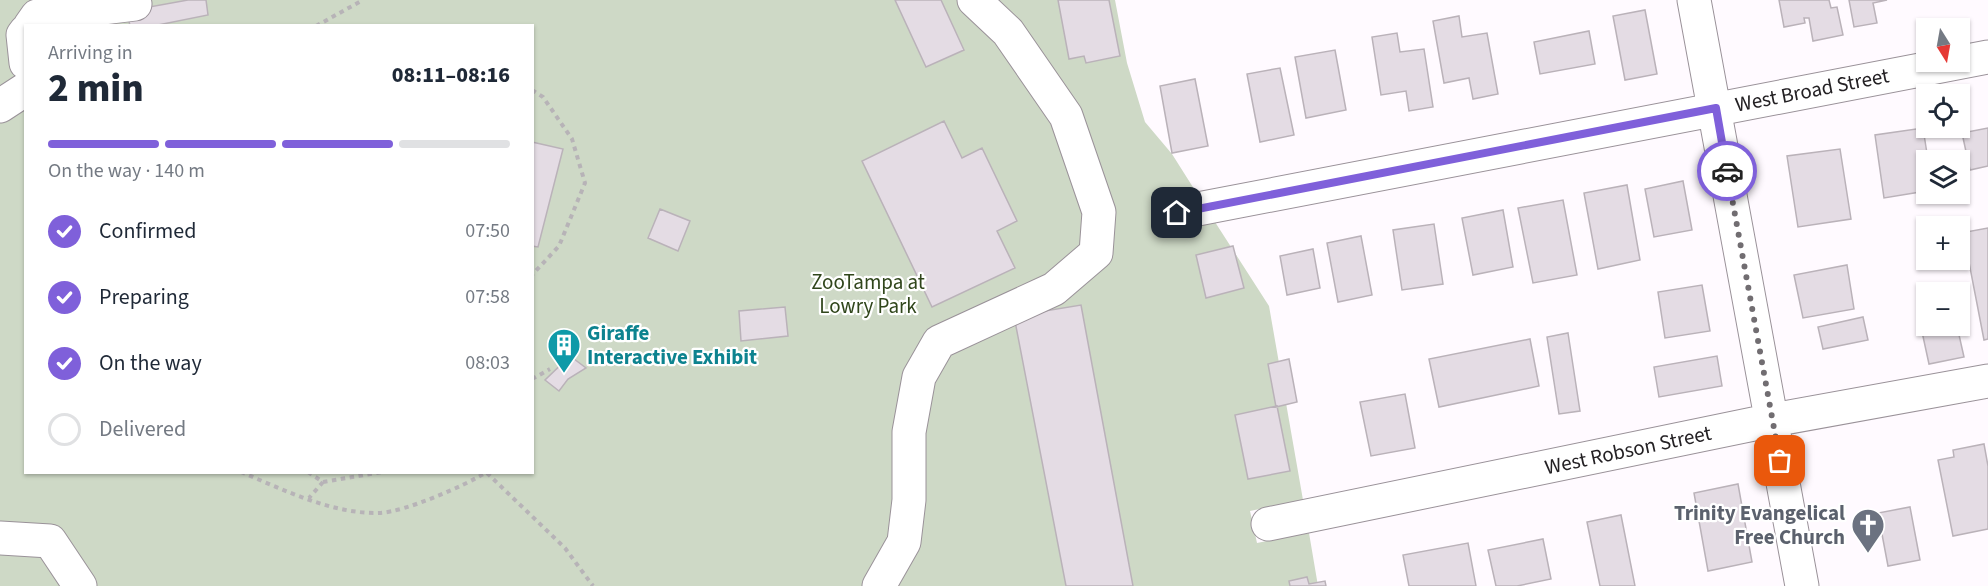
<!DOCTYPE html>
<html lang="en">
<head>
<meta charset="utf-8">
<style>
	body { margin:0; font-family:"Source Sans 3",sans-serif; background:#f2f2f3; color:#1f2937; height:100vh; display:flex; flex-direction:column; font-size:22px; white-space:nowrap }
	* { box-sizing:border-box; margin:0 }
	p { font-size:20px; color:#747a83 }
	.icon { flex:none; width:33px; height:33px; fill:none; stroke:currentColor; stroke-width:2; stroke-linecap:round; stroke-linejoin:round }
	.map { position:relative; flex:1; overflow:hidden }
	.sheet { position:absolute; left:24px; top:24px; width:510px; height:450px; display:flex; flex-direction:column; background:#fff; border-radius:0px; box-shadow:0 2px 4px #0004 }
	.sheet>* { flex:none }
	.needle { width:39px; rotate:169deg }
	.buttons { position:absolute; left:1916px; top:18px; display:grid; gap:12px }
	.buttons a { display:grid; place-items:center; width:54px; height:54px; border-radius:0px; background:#fff; box-shadow:0 2px 4px #0004; font-size:30px }
	.pin { position:absolute; display:grid; place-items:center; width:51px; height:51px; color:#fff; margin:-26px; border-radius:12px; box-shadow:0 3px 9px #0006 }
	.courier { position:absolute; display:grid; place-items:center; width:60px; height:60px; margin:-30px; border:4px solid #7f60da; border-radius:50%; background:#fff; color:#222; box-shadow:0 2px 8px #0007 }
	.head em { font-style:normal; font-weight:800 }
	.head div { display:flex; flex-direction:column-reverse }
	.head { display:flex; align-items:center; justify-content:space-between; height:102px; padding:0 24px }
	h1 { font-size:39px; font-weight:800; line-height:45px }
	.bar { display:grid; grid-template-columns:repeat(4,1fr); gap:9px 6px; align-content:center; height:72px; padding:0 24px }
	.bar i { height:8px; border-radius:4px; background:#e0e1e3 }
	.bar .active { background:#7f60da }
	.bar p { grid-column:span 4 }
	ol { padding:0 24px; list-style:none }
	li { display:flex; align-items:center; gap:18px; height:66px }
	li p { margin-inline-start:auto }
	li .icon { padding:6px; border-radius:50%; background:#7f60da; color:#fff; stroke-width:4 }
	li:last-child { color:#747a83 }
	li i { width:33px; height:33px; border:3px solid #e0e1e3; border-radius:50% }
	.map>svg:first-child { display:block }
	.green { fill:#ced9c6; fill-rule:evenodd }
	.building { fill:#e4dce4; stroke:#bab2b9; stroke-width:1.5 }
	.lines { fill:none; stroke-linecap:round; stroke-linejoin:round }
	.minor-casing { stroke:#9a9299; stroke-width:35 }
	.path { stroke:#b7b3b7; stroke-width:4; stroke-dasharray:4.5 4.5; stroke-linecap:butt }
	.minor { stroke:#fff; stroke-width:33 }
	.done { stroke:#716d71; stroke-width:6; stroke-dasharray:0 10.8 }
	.route { stroke:#7f60da; stroke-width:8 }
	.labels { text-anchor:middle; stroke-width:4.5; stroke-linejoin:round; paint-order:stroke }
	.street-label { font-size:21px; fill:#242124; stroke:#fff }
	.park-label { font-size:21px; fill:#30461b; stroke:#fff }
	.culture-label { font-size:21px; font-weight:bold; fill:#0d838f; stroke:#fff; text-anchor:start }
	.worship-label { font-size:21px; font-weight:bold; fill:#5b616d; stroke:#fff; text-anchor:end }
</style>
</head>
<body>
<div class="map">
<svg width="1988" height="586" viewBox="0 0 1988 586">
	<rect width="100%" height="100%" fill="#fffaff"/>
	<!-- green -->
	<path class="green" d="M0,0H1115L1127,63L1145,122L1172,154L1196,192L1159,199L1165,231L1215,222L1269,306L1303,500L1250,511L1257,543L1309,533L1318,586H0ZM26,26H532V472H26Z"/>
	<!-- building -->
	<path class="building" d="M188,0H206L208,15L153,26H130L127,11Z
		M895,0H941L964,50L926,67Z
		M1058,0H1109L1120,56L1086,63L1084,56L1069,59Z
		M1779,0H1829L1831,8L1837,7L1843,35L1813,41L1809,18H1804L1805,23L1784,27Z
		M1849,0H1887L1873,3L1877,23L1854,27Z
		M1645,10L1657,74L1625,80L1613,16Z
		M1459,16L1462,37L1487,33L1498,94L1473,99L1469,78L1444,83L1433,21Z
		M1589,31L1595,64L1540,74L1534,42Z
		M1397,33L1400,52L1424,49L1433,107L1409,111L1406,91L1381,95L1372,37Z
		M1335,50L1346,110L1306,118L1295,57Z
		M1280,68L1294,135L1260,142L1247,74Z
		M1195,79L1208,146L1172,153L1160,86Z
		M944,121L962,158L982,148L1017,221L997,231L1015,268L932,307L862,161Z
		M1923,128L1928,160L1926,191L1884,198L1875,135Z
		M1988,128V166L1970,170L1962,133Z
		M532,142L563,149L538,247L532,246Z
		M1840,149L1851,219L1798,227L1787,156Z
		M1683,181L1692,230L1654,237L1645,189Z
		M1627,185L1640,260L1598,269L1584,193Z
		M1563,200L1577,275L1533,283L1518,208Z
		M660,209L690,221L678,251L648,238Z
		M1503,210L1513,267L1473,275L1462,218Z
		M1434,224L1443,284L1402,290L1393,230Z
		M1988,228V339L1984,340L1967,252L1969,251L1966,232Z
		M1361,236L1372,295L1338,302L1327,243Z
		M1233,246L1244,288L1206,298L1196,255Z
		M1313,249L1320,288L1287,295L1280,256Z
		M1847,265L1854,309L1803,318L1794,275Z
		M1702,285L1710,331L1665,338L1658,292Z
		M1081,305L1133,586H1066L1014,316Z
		M785,307L788,336L741,341L739,311Z
		M1926,316V326H1957L1964,357L1929,364L1919,318Z
		M1863,317L1868,340L1823,349L1818,327Z
		M1568,333L1580,411L1559,414L1547,337Z
		M1530,339L1539,386L1439,407L1429,359Z
		M570,356L586,368L568,379L559,391L545,380Z
		M1717,356L1722,386L1659,397L1654,367Z
		M1289,359L1297,402L1276,407L1268,364Z
		M1405,394L1415,448L1371,456L1360,402Z
		M1277,406L1290,471L1248,479L1235,415Z
		M1984,444L1988,466V529L1953,536L1938,460L1954,457L1953,450Z
		M1738,484L1752,562L1708,571L1694,493Z
		M1910,507L1920,560L1888,566L1878,513Z
		M1621,515L1635,586H1600L1587,522Z
		M1543,539L1551,579L1517,586H1496L1488,550Z
		M1468,543L1476,586H1409L1403,555Z
		M1307,577L1309,584L1325,581L1326,586H1290L1289,581Z"/>
	<g class="lines">
		<!-- minor casing -->
		<g class="minor-casing">
			<path id="minor" d="M1694,0L1802,586
				M30,26L37,16L135,4
				M26,31L23,35L26,63
				M0,106L26,89
				M1177,213L1988,57
				M1268,524L1773,420L1988,381
				M0,538L50,541L80,586
				M879,586L904,542L909,500V432L919,377L939,342L1054,289L1096,253L1099,212L1066,116L1008,32L974,0"/>
		</g>
		<!-- path -->
		<path class="path" d="M316,26L363,0
			M532,90L543,97L572,139L585,183L559,246L532,275
			M532,379L550,369
			M241,472C284,490 332,514 379,513C405,512 464,486 487,472
			M308,472L323,482L309,498
			M487,473L565,548L593,586
			M323,482L383,472"/>
		<!-- minor -->
		<use href="#minor" class="minor"/>
	</g>
	<g class="lines">
		<!-- done -->
		<path class="done" d="M1727,171L1780,461"/>
		<!-- route -->
		<path class="route" d="M1177,213L1716,108L1727,171"/>
	</g>
	<!-- icons -->
	<defs>
		<g id="building-pin" transform="scale(1.725)"><path d="M0 17L-7.5 6A9.5 9.5 0 1 1 7.5 6Z" fill="#0f9aa8" stroke="#fff"/><path d="M-4-6H4V6H1V3H-1V6H-4ZM-2.5-4.3h1.7v1.8h-1.7ZM.8-4.3h1.7v1.8H.8ZM-2.5-1h1.7V.8h-1.7ZM.8-1h1.7V.8H.8Z" fill="#fff"/></g>
		<g id="church-pin" transform="scale(1.725)"><path d="M0 17L-7.5 6A9.5 9.5 0 1 1 7.5 6Z" fill="#6b7280" stroke="#fff"/><path d="M-1.2-6h2.4v3.5h3.3v2.4h-3.3V6h-2.4V-.1h-3.3v-2.4h3.3Z" fill="#fff"/></g>
	</defs>
	<g fill-rule="evenodd">
		<use href="#building-pin" x="564" y="345"/>
		<use href="#church-pin" x="1868" y="525"/>
	</g>
	<g class="labels">
		<!-- street labels -->
		<g class="street-label">
			<text transform="translate(1812 90) rotate(-11)" y="7">West Broad Street</text>
			<text transform="translate(1628 450) rotate(-12)" y="7">West Robson Street</text>
		</g>
		<!-- park labels -->
		<g class="park-label">
			<text x="868" y="289">ZooTampa at<tspan x="868" dy="24">Lowry Park</tspan></text>
		</g>
		<!-- culture labels -->
		<g class="culture-label">
			<text x="587" y="340">Giraffe<tspan x="587" dy="24">Interactive Exhibit</tspan></text>
		</g>
		<!-- worship labels -->
		<g class="worship-label">
			<text x="1845" y="520">Trinity Evangelical<tspan x="1845" dy="24">Free Church</tspan></text>
		</g>
	</g>
</svg>
<div class="buttons">
<a><svg class="needle" viewBox="-14 -14 28 28"><path d="M0-13l5 13h-10z" fill="#e53935"/><path d="M0 13l5-13h-10z" fill="#747a83"/></svg></a>
<a><svg class="icon" aria-label="locate" viewBox="0 0 24 24"><circle cx="12" cy="12" r="6"/><path d="M12 2v4M12 18v4M2 12h4M18 12h4"/></svg></a>
<a><svg class="icon" aria-label="layers" viewBox="0 0 24 24"><path d="M12 4l9 5-9 5-9-5zM3 14l9 5 9-5"/></svg></a>
<a>+</a>
<a>−</a>
</div>
<div class="pin" style="left:1780px;top:461px;background:#ea580c"><svg class="icon" aria-label="bag" viewBox="0 0 24 24"><path d="M5 8h14l-1 12H6zM9 8a3 3 0 0 1 6 0"/></svg></div>
<div class="pin" style="left:1177px;top:213px;background:#1f2937"><svg class="icon" aria-label="home" viewBox="0 0 24 24"><path d="M3 11l9-7 9 7M6 9v11h12V9"/></svg></div>
<div class="courier" style="left:1727px;top:171px"><svg class="icon" aria-label="car" viewBox="0 0 24 24"><path d="M5 17H2v-5l4-1 3-4h7l3 4 3 1v5h-3M9 17h6M6 11h13"/><circle cx="7" cy="17" r="2"/><circle cx="17" cy="17" r="2"/></svg></div>
<section class="sheet">
<div class="head"><div><h1>2 min</h1><p>Arriving in</p></div><em>08:11–08:16</em></div>
<div class="bar"><i class="active"></i><i class="active"></i><i class="active"></i><i></i><p>On the way · 140 m</p></div>
<ol>
<li><svg class="icon" aria-label="check" viewBox="0 0 24 24"><path d="M5 12l5 5 9-10"/></svg>Confirmed<p>07:50</p></li>
<li><svg class="icon" aria-label="check" viewBox="0 0 24 24"><path d="M5 12l5 5 9-10"/></svg>Preparing<p>07:58</p></li>
<li><svg class="icon" aria-label="check" viewBox="0 0 24 24"><path d="M5 12l5 5 9-10"/></svg>On the way<p>08:03</p></li>
<li><i></i>Delivered</li>
</ol>
</section>
</div>
</body>
</html>
